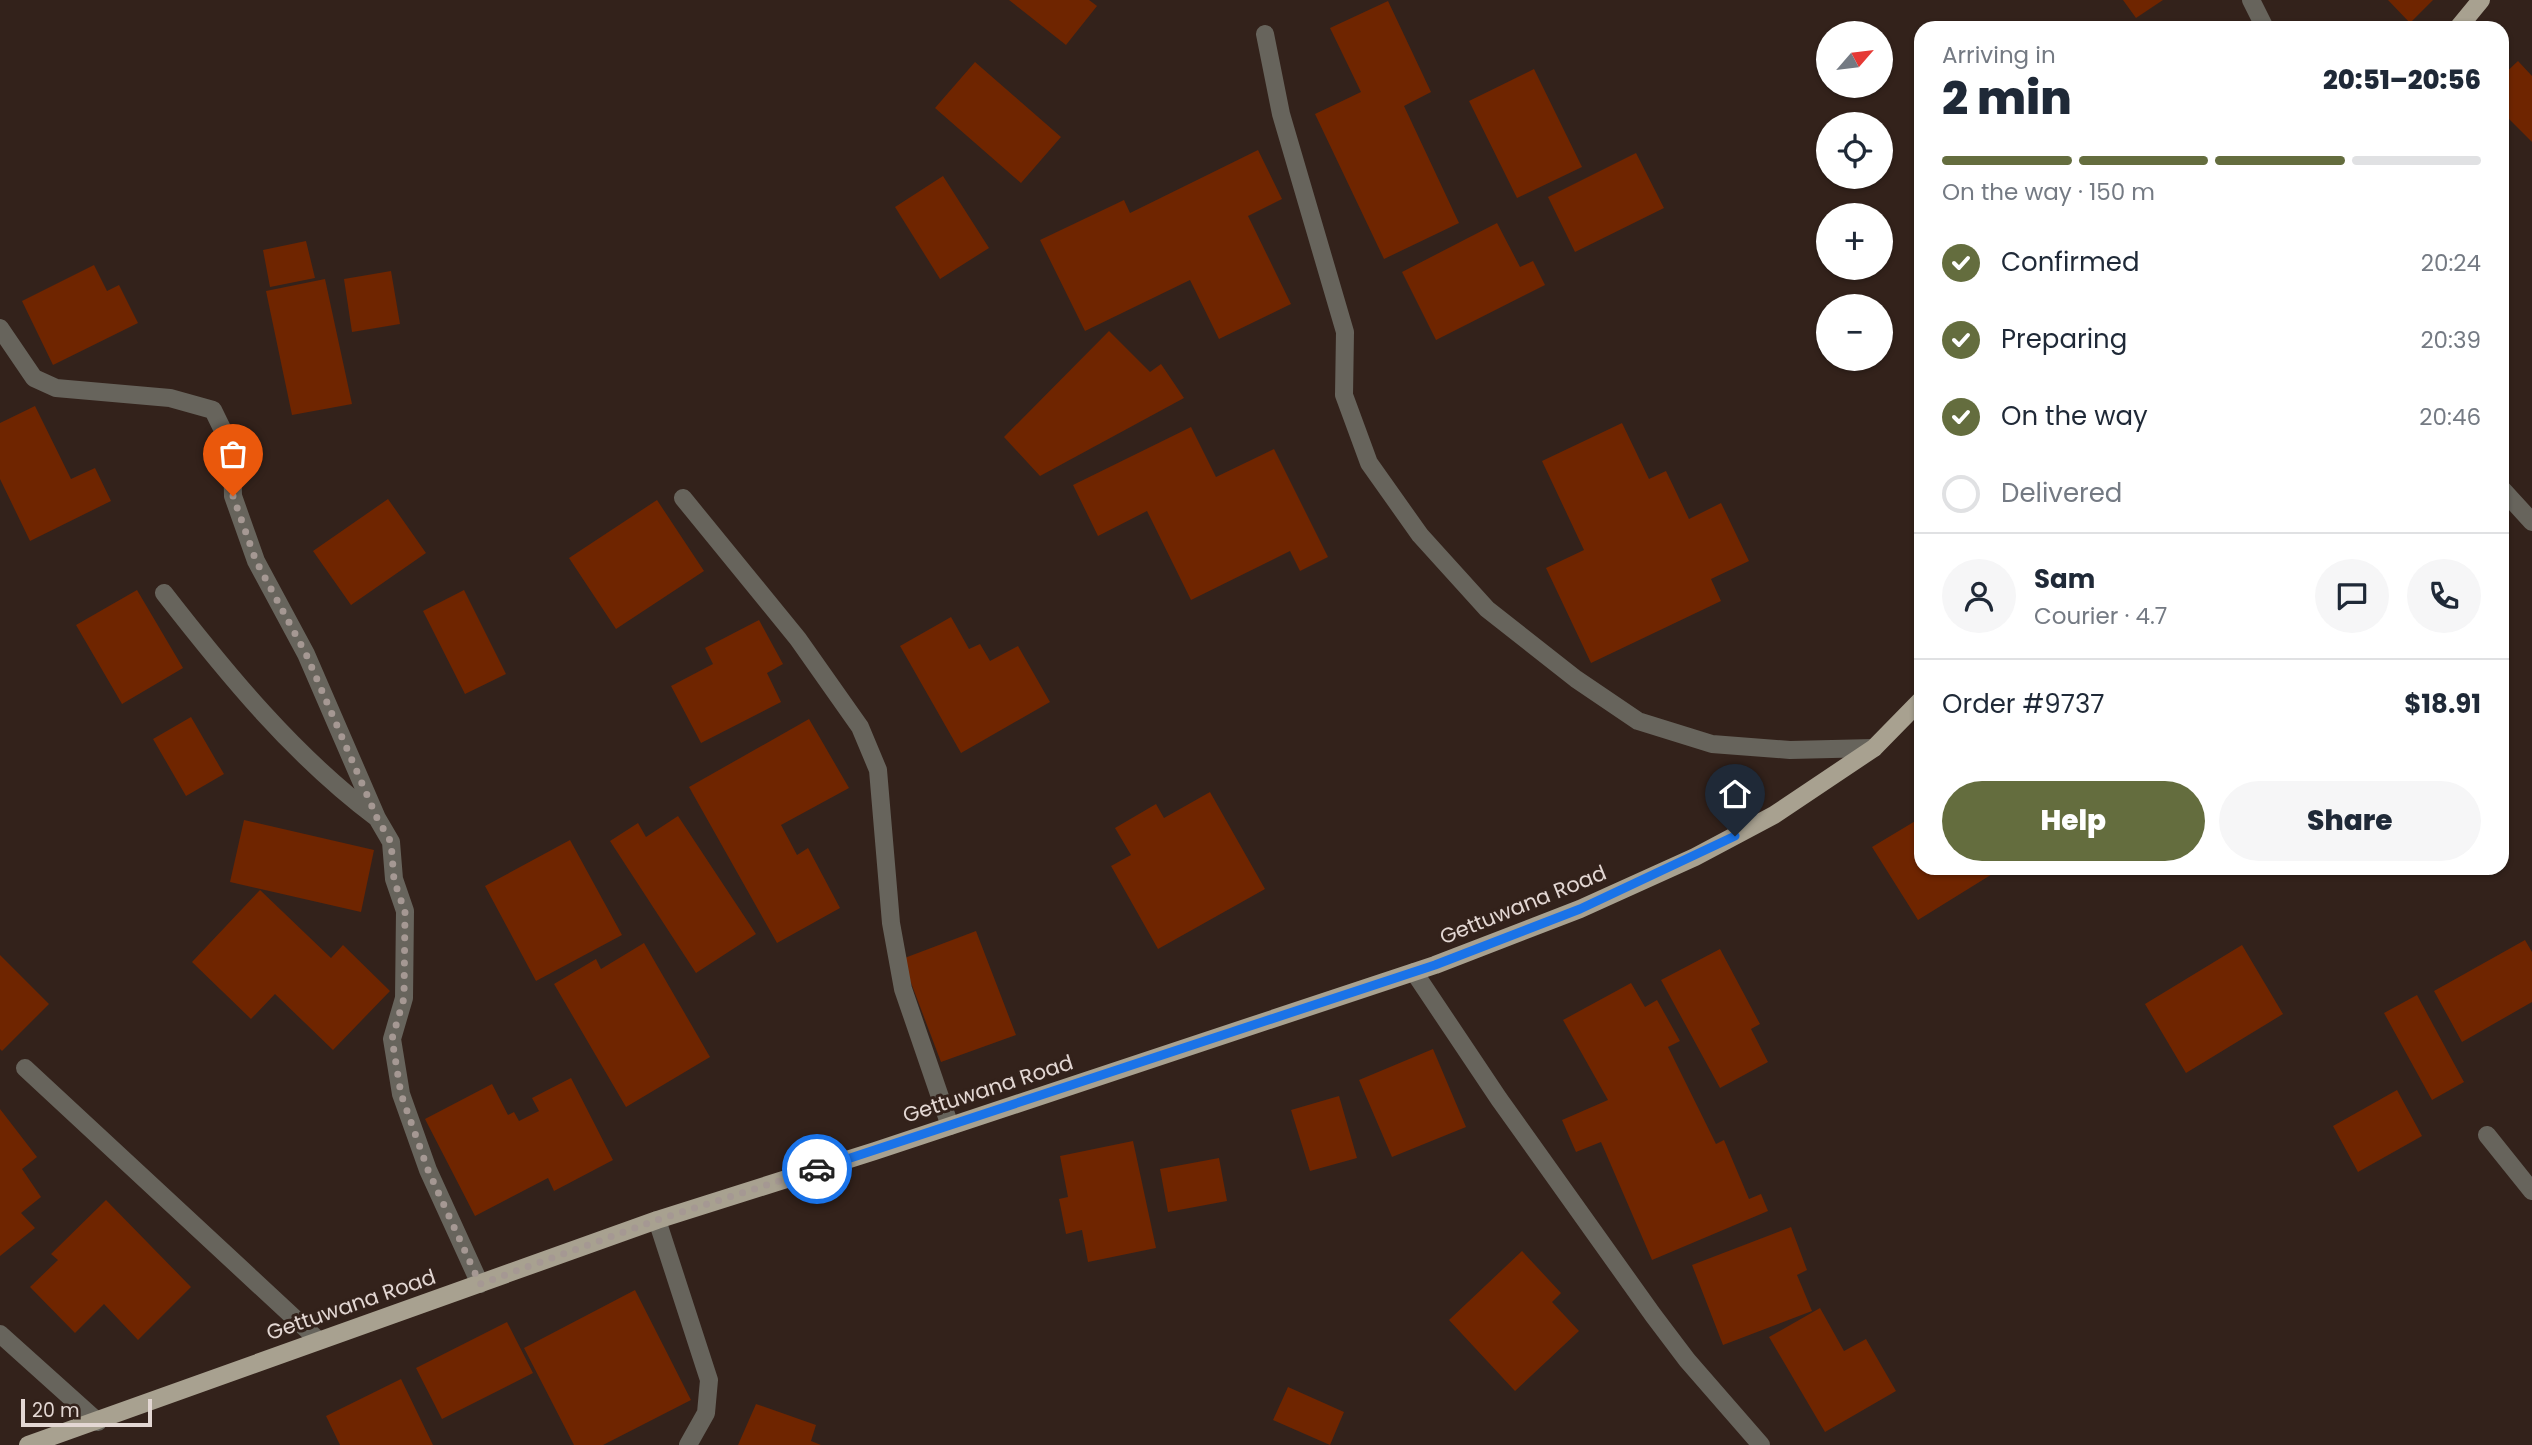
<!DOCTYPE html>
<html lang="en">
<head>
<meta charset="utf-8">
<style>
	body { margin:0; font-family:Poppins,sans-serif; background:#f6f6f7; color:#1f2937; height:100vh; display:flex; flex-direction:column; font-size:26px; white-space:nowrap }
	* { box-sizing:border-box; margin:0 }
	p { font-size:23px; color:#747a83 }
	.icon { flex:none; width:38px; height:38px; fill:none; stroke:currentColor; stroke-width:2; stroke-linecap:round; stroke-linejoin:round }
	.map { position:relative; flex:1; overflow:hidden }
	.panel { position:absolute; left:1914px; top:21px; width:595px; height:854px; display:flex; flex-direction:column; background:#fff; border-radius:21px; box-shadow:0 2px 5px #0004 }
	.panel>* { flex:none }
	.needle { width:46px; rotate:62deg }
	.fabs { position:absolute; left:1816px; top:21px; display:grid; gap:14px }
	.fabs a { display:grid; place-items:center; width:77px; height:77px; border-radius:50%; background:#fff; box-shadow:0 2px 5px #0004; font-size:35px }
	.scale { position:absolute; left:21px; bottom:18px; width:131px; box-sizing:border-box; padding-left:7px; border:4px solid #e3d7d3; border-top:0; font-size:19px; line-height:24px; white-space:nowrap; color:#e3d7d3; -webkit-text-stroke:5px #33221b; paint-order:stroke }
	.pin { position:absolute; display:grid; place-items:center; width:60px; height:60px; color:#fff; margin:-72px -30px; border-radius:50% 50% 50% 0; rotate:-45deg; box-shadow:0 0 7px #0007 }
	.pin .icon { rotate:45deg }
	.courier { position:absolute; display:grid; place-items:center; width:70px; height:70px; margin:-35px; border:5px solid #1a73e8; border-radius:50%; background:#fff; color:#222; box-shadow:0 2px 9px #0007 }
	.summary em { font-style:normal; font-weight:800 }
	.summary div { display:flex; flex-direction:column-reverse }
	.summary { display:flex; align-items:center; justify-content:space-between; height:119px; padding:0 28px }
	h1 { font-size:46px; font-weight:800; line-height:52px }
	.bar { display:grid; grid-template-columns:repeat(4,1fr); gap:10px 7px; align-content:center; height:84px; padding:0 28px }
	.bar i { height:9px; border-radius:5px; background:#e0e1e3 }
	.bar .current { background:#646d3e }
	.bar p { grid-column:span 4 }
	.line { display:flex; align-items:center; gap:18px; padding:0 28px; border-top:2px solid #e0e1e3 }
	.line div { flex:1 }
	.round { display:grid; place-items:center; flex:none; width:74px; height:74px; border-radius:37px; background:#f6f6f7 }
	ol { padding:0 28px; list-style:none }
	li { display:flex; align-items:center; gap:21px; height:77px }
	li p { margin-inline-start:auto }
	li .icon { padding:7px; border-radius:50%; background:#646d3e; color:#fff; stroke-width:4 }
	li:last-child { color:#747a83 }
	li i { width:38px; height:38px; border:4px solid #e0e1e3; border-radius:50% }
	.cta { display:flex; gap:14px; margin-top:auto; padding:14px 28px }
	.cta a { flex:1; height:80px; border-radius:42px; background:#646d3e; color:#fff; font-size:28px; font-weight:800; line-height:80px; text-align:center }
	.cta a+a { background:#f6f6f7; color:#1f2937 }
	.map>svg:first-child { display:block }
	.building { fill:#6f2500 }
	.lines { fill:none; stroke-linecap:round; stroke-linejoin:round }
	.minor { stroke:#67645c; stroke-width:18 }
	.major { stroke:#a8a190; stroke-width:18 }
	.done { stroke:#a59893; stroke-width:7; stroke-dasharray:0 12.6 }
	.route { stroke:#1a73e8; stroke-width:9 }
	.labels { text-anchor:middle; stroke-width:6; stroke-linejoin:round; paint-order:stroke }
	.street-label { font-size:21px; fill:#e3d7d3; stroke:#33221b }
</style>
</head>
<body>
<div class="map">
<svg width="2532" height="1445" viewBox="0 0 2532 1445">
	<rect width="100%" height="100%" fill="#33221b"/>
	<!-- building -->
	<path class="building" d="M1009,0H1089L1097,6L1066,45Z
		M2123,0H2163L2136,18Z
		M2388,0H2433L2410,23Z
		M1388,1L1431,92L1404,106L1459,223L1384,259L1315,114L1361,92L1330,28Z
		M2518,61L2532,76V142L2502,112V76Z
		M975,62L1061,137L1021,183L935,108Z
		M1534,69L1582,167L1517,198L1469,101Z
		M1258,150L1282,199L1248,216L1291,304L1219,339L1190,280L1085,331L1040,240L1124,200L1130,213Z
		M1636,153L1664,208L1575,252L1548,197Z
		M943,176L989,248L940,279L895,207Z
		M1497,223L1520,267L1533,261L1545,285L1436,340L1402,272Z
		M306,241L315,278L270,287L263,250Z
		M94,265L107,291L119,285L138,323L53,365L22,301Z
		M391,271L400,324L352,332L344,279Z
		M325,279L352,404L292,415L266,291Z
		M1109,331L1150,372L1161,364L1184,398L1040,476L1004,437Z
		M35,406L71,479L95,468L111,501L30,541L0,479V423Z
		M1622,423L1649,479L1666,471L1689,519L1721,503L1749,561L1711,579L1721,601L1591,663L1546,568L1584,550L1542,461Z
		M1191,427L1216,477L1274,449L1328,557L1300,571L1290,551L1191,600L1147,511L1098,536L1073,485Z
		M388,499L426,553L351,605L313,551Z
		M657,500L704,571L616,629L569,558Z
		M137,590L183,668L122,704L76,625Z
		M464,590L506,674L465,694L423,611Z
		M951,617L969,649L980,644L990,661L1018,646L1050,702L961,753L900,646Z
		M759,620L783,664L767,673L781,702L701,743L671,686L713,664L705,648Z
		M191,717L224,774L186,796L153,739Z
		M809,719L849,788L781,825L797,855L808,848L840,908L777,943L689,787Z
		M1210,792L1265,889L1158,949L1111,866L1131,855L1115,828L1156,804L1164,818Z
		M678,816L756,934L696,973L610,841L638,823L646,837Z
		M1922,817V868H2002L1918,920L1872,847Z
		M244,820L374,850L361,912L230,882Z
		M570,840L622,935L536,981L485,886Z
		M260,890L331,958L343,945L390,991L333,1050L275,994L251,1019L192,962Z
		M976,931L1016,1035L941,1062L902,959Z
		M2525,940L2532,952V1002L2462,1042L2434,991Z
		M644,943L710,1057L626,1107L554,984L596,959L601,969Z
		M2242,945L2283,1014L2186,1073L2145,1004Z
		M1720,949L1760,1024L1751,1029L1768,1062L1720,1088L1661,980Z
		M0,955L49,1004L2,1051L0,1049Z
		M1631,983L1645,1007L1657,1000L1680,1041L1668,1047L1716,1144L1724,1140L1749,1199L1761,1194L1768,1211L1652,1260L1601,1142L1576,1152L1562,1120L1608,1100L1563,1020Z
		M2417,995L2464,1082L2432,1100L2384,1013Z
		M1433,1049L1466,1127L1392,1157L1359,1080Z
		M571,1078L613,1160L554,1191L548,1178L475,1216L425,1119L492,1084L508,1115L514,1112L519,1121L539,1111L532,1098Z
		M2397,1090L2422,1136L2358,1172L2333,1126Z
		M1339,1096L1357,1158L1310,1171L1291,1110Z
		M0,1109L37,1157L22,1169L41,1197L21,1213L35,1228L0,1256Z
		M1133,1141L1156,1248L1088,1262L1082,1230L1066,1234L1059,1199L1068,1197L1060,1156Z
		M1219,1158L1227,1201L1168,1212L1160,1169Z
		M106,1200L191,1287L138,1340L104,1304L75,1333L30,1287L58,1260L51,1254Z
		M1791,1227L1807,1270L1797,1275L1812,1311L1723,1345L1692,1265Z
		M1522,1251L1561,1293L1552,1302L1579,1331L1515,1391L1449,1320Z
		M635,1290L691,1400L603,1445H574L524,1348Z
		M1820,1308L1844,1351L1866,1339L1896,1391L1825,1432L1769,1337Z
		M507,1322L533,1373L442,1419L416,1368Z
		M401,1379L433,1445H340L326,1416Z
		M1288,1387L1344,1412L1330,1445L1273,1420Z
		M756,1404L816,1425L811,1441L821,1445H738Z"/>
	<g class="lines">
		<!-- minor -->
		<path class="minor" d="M2251,0L2265,28
			M1265,34L1281,114L1345,332L1344,395L1369,463L1420,535L1487,609L1576,679L1638,721L1712,744L1790,750L1874,748
			M0,328L34,378L56,388L170,398L213,410L232,449L233,496L256,561L306,654L377,818L391,842L394,879L405,911L404,998L392,1039L401,1094L428,1170L480,1284
			M2502,489L2532,522
			M683,498L798,639L860,727L878,770L891,923L903,989L950,1126
			M164,593C227,674 294,756 377,818
			M1414,972L1499,1099L1653,1315L1687,1360L1761,1445
			M25,1068L317,1339
			M2487,1135L2532,1191
			M657,1220L709,1380L706,1413L688,1445
			M0,1334L98,1422"/>
		<!-- major -->
		<path class="major" d="M2458,28L2481,0
			M28,1445L657,1220L875,1151L1435,965L1580,909L1695,857L1774,815L1874,748L1922,699"/>
	</g>
	<g class="lines">
		<!-- done -->
		<path class="done" d="M233,496L256,561L306,654L377,818L391,842L394,880L405,912L404,998L392,1039L401,1094L428,1170L480,1284L657,1220L817,1169"/>
		<!-- route -->
		<path class="route" d="M817,1169L1435,965L1580,909L1735,836"/>
	</g>
	<g class="labels">
		<!-- street labels -->
		<g class="street-label">
			<text transform="translate(1523 905) rotate(-22)" y="7">Gettuwana Road</text>
			<text transform="translate(988 1089) rotate(-18)" y="7">Gettuwana Road</text>
			<text transform="translate(351 1305) rotate(-19)" y="7">Gettuwana Road</text>
		</g>
	</g>
</svg>
<div class="fabs">
<a><svg class="needle" viewBox="-14 -14 28 28"><path d="M0-13l5 13h-10z" fill="#e53935"/><path d="M0 13l5-13h-10z" fill="#747a83"/></svg></a>
<a><svg class="icon" aria-label="locate" viewBox="0 0 24 24"><circle cx="12" cy="12" r="6"/><path d="M12 2v4M12 18v4M2 12h4M18 12h4"/></svg></a>
<a>+</a>
<a>−</a>
</div>
<div class="scale">20 m</div>
<div class="pin" style="left:233px;top:496px;background:#ea580c"><svg class="icon" aria-label="bag" viewBox="0 0 24 24"><path d="M5 8h14l-1 12H6zM9 8a3 3 0 0 1 6 0"/></svg></div>
<div class="pin" style="left:1735px;top:836px;background:#1f2937"><svg class="icon" aria-label="home" viewBox="0 0 24 24"><path d="M3 11l9-7 9 7M6 9v11h12V9"/></svg></div>
<div class="courier" style="left:817px;top:1169px"><svg class="icon" aria-label="car" viewBox="0 0 24 24"><path d="M5 17H2v-5l4-1 3-4h7l3 4 3 1v5h-3M9 17h6M6 11h13"/><circle cx="7" cy="17" r="2"/><circle cx="17" cy="17" r="2"/></svg></div>
<section class="panel">
<div class="summary"><div><h1>2 min</h1><p>Arriving in</p></div><em>20:51–20:56</em></div>
<div class="bar"><i class="current"></i><i class="current"></i><i class="current"></i><i></i><p>On the way · 150 m</p></div>
<ol>
<li><svg class="icon" aria-label="check" viewBox="0 0 24 24"><path d="M5 12l5 5 9-10"/></svg>Confirmed<p>20:24</p></li>
<li><svg class="icon" aria-label="check" viewBox="0 0 24 24"><path d="M5 12l5 5 9-10"/></svg>Preparing<p>20:39</p></li>
<li><svg class="icon" aria-label="check" viewBox="0 0 24 24"><path d="M5 12l5 5 9-10"/></svg>On the way<p>20:46</p></li>
<li><i></i>Delivered</li>
</ol>
<div class="line" style="height:126px"><a class="round"><svg class="icon" aria-label="person" viewBox="0 0 24 24"><circle cx="12" cy="8" r="4"/><path d="M4 21q1-7 8-7t8 7"/></svg></a><div><b>Sam</b><p>Courier · 4.7</p></div><a class="round"><svg class="icon" aria-label="chat" viewBox="0 0 24 24"><path d="M4 5h16v11H9l-5 4z"/></svg></a><a class="round"><svg class="icon" aria-label="phone" viewBox="0 0 24 24"><path d="M5 4h4l2 5-3 2q2 4 5 5l2-3 5 2v4C11 20 4 13 5 4z"/></svg></a></div>
<div class="line" style="height:91px"><div>Order #9737</div><b>$18.91</b></div>
<div class="cta"><a>Help</a><a>Share</a></div>
</section>
</div>
</body>
</html>
